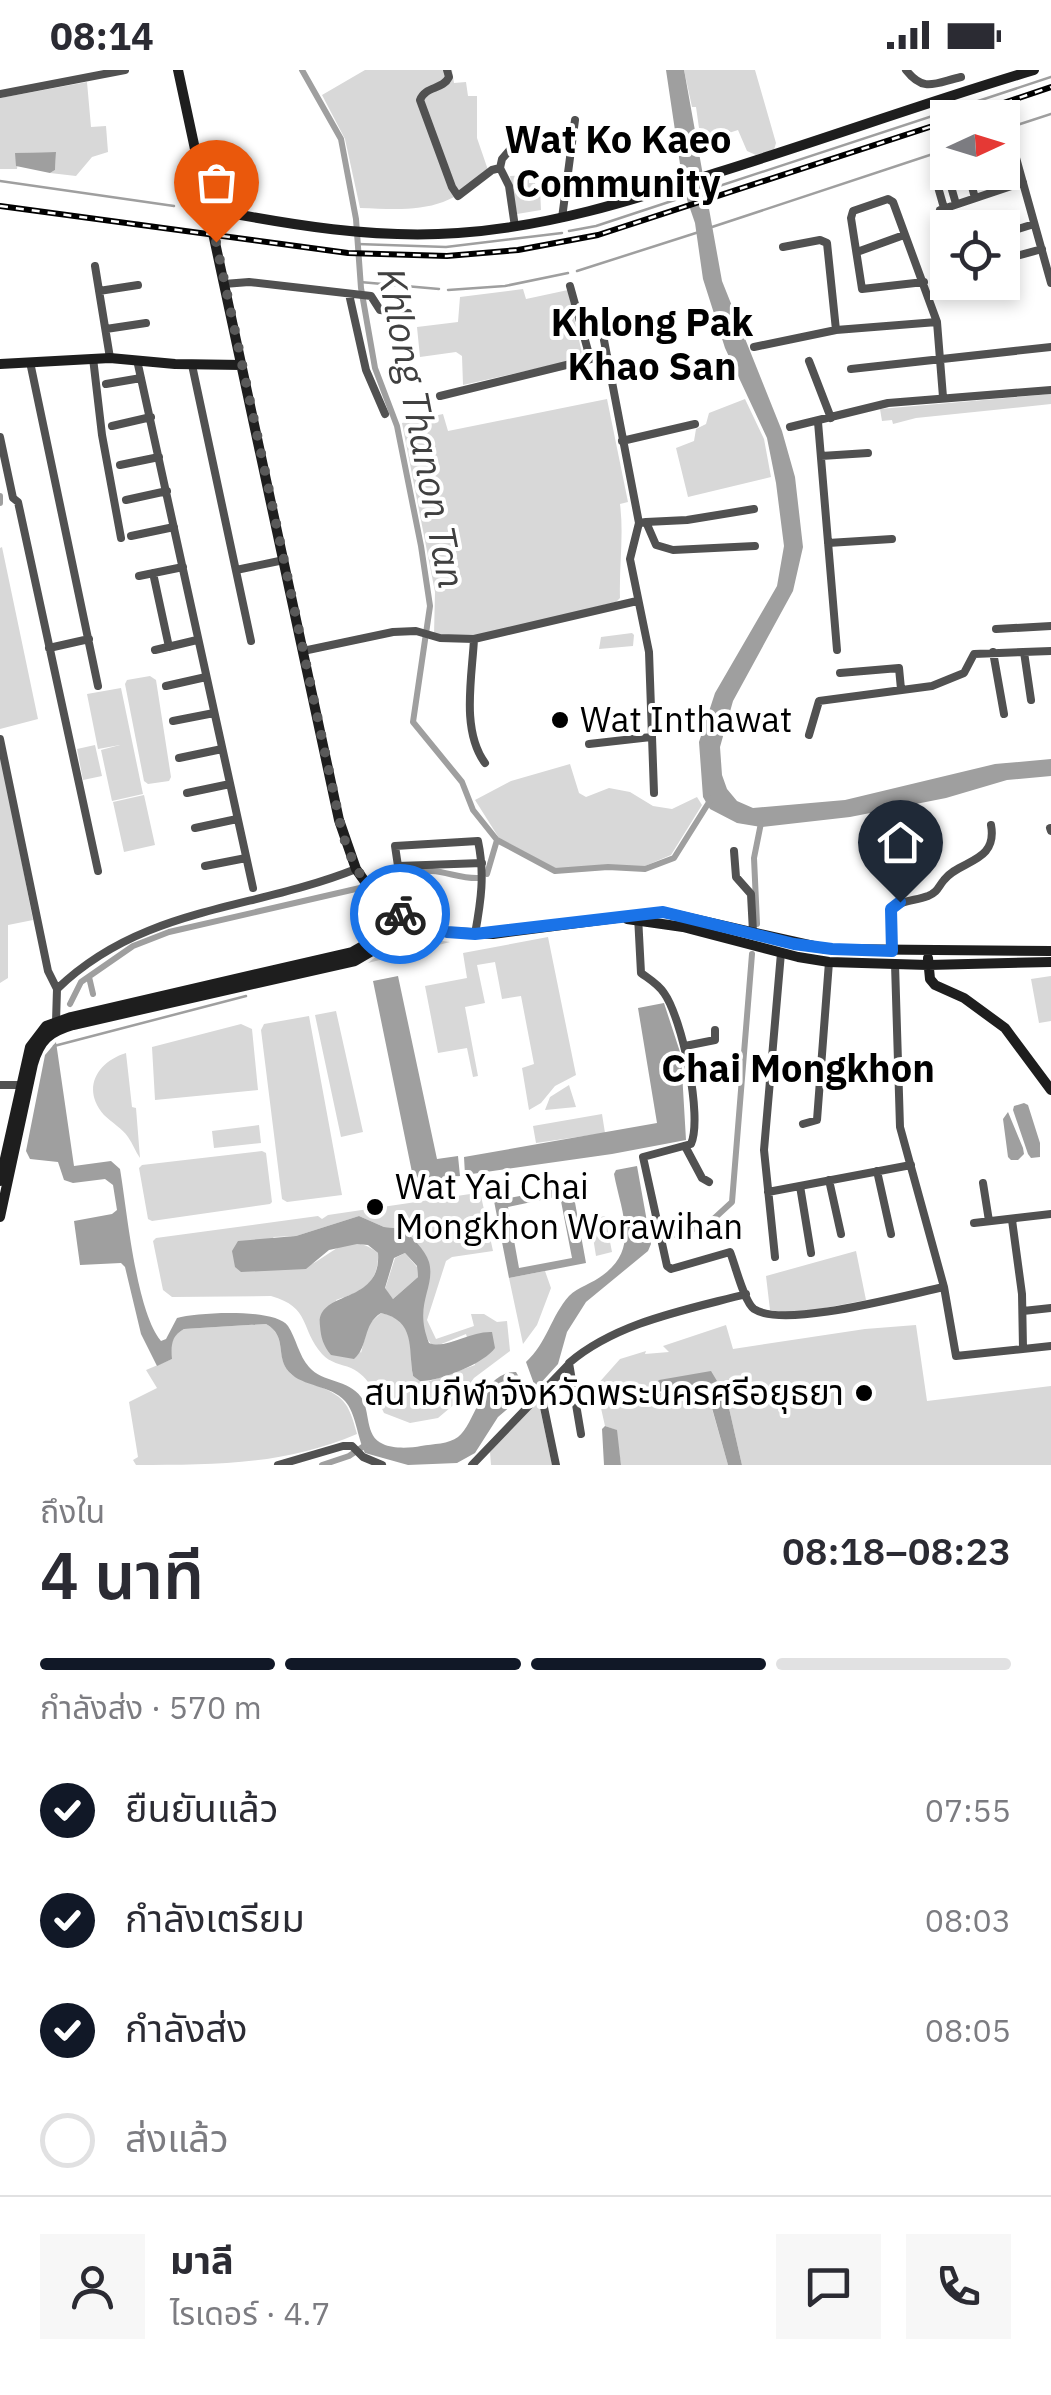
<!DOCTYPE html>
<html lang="th">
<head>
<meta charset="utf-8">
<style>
	body { margin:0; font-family:"IBM Plex Sans","Noto Sans Thai",sans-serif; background:#f7f7f7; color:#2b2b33; height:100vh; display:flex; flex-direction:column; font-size:38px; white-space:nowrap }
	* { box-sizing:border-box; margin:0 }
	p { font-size:32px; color:#7c7c81 }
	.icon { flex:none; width:55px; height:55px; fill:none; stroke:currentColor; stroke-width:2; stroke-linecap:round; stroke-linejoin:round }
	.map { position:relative; height:1395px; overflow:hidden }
	.sheet { display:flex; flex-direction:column; background:#fff; flex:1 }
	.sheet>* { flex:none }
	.needle { width:65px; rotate:86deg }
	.buttons { position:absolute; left:930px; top:30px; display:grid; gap:20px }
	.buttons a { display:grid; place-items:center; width:90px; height:90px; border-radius:0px; background:#fff; box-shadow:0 5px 15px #0003; font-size:50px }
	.pin { position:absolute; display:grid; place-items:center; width:85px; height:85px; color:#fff; margin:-102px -42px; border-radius:50% 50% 50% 0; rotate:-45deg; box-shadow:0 0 10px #0007 }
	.pin .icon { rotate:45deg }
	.courier { position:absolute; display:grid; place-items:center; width:100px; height:100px; margin:-50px; border:8px solid #1a73e8; border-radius:50%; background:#fff; color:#222; box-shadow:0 2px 12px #0007 }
	.overview em { font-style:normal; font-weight:600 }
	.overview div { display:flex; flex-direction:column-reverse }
	.overview { display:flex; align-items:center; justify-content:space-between; height:170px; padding:0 40px }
	h1 { font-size:65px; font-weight:600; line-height:75px }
	.bar { display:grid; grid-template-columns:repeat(4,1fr); gap:15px 10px; align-content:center; height:120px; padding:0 40px }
	.bar i { height:12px; border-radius:8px; background:#e1e1e2 }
	.bar .current { background:#111827 }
	.bar p { grid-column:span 4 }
	.line { display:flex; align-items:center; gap:25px; padding:0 40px; border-top:2px solid #e1e1e2 }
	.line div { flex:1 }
	.round { display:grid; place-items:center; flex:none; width:105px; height:105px; border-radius:0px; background:#f7f7f7 }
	ol { padding:0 40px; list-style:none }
	li { display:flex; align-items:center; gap:30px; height:110px }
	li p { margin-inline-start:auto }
	li .icon { padding:10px; border-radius:50%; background:#111827; color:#fff; stroke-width:4 }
	li:last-child { color:#7c7c81 }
	li i { width:55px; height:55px; border:5px solid #e1e1e2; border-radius:50% }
	.status { display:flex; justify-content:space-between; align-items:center; height:70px; padding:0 50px; background:#fff; direction:ltr }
	.status svg { height:28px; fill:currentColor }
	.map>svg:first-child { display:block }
	.green { fill:#d8d8d8; fill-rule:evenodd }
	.water { fill:#9f9f9f; fill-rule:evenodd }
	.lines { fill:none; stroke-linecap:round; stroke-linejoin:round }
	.stream { stroke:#9f9f9f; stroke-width:2.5 }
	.canal { stroke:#9f9f9f; stroke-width:6 }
	.street { stroke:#515151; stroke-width:8 }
	.secondary { stroke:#1e1e1e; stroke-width:10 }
	.rail-casing { stroke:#000; stroke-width:6 }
	.rail { stroke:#fff; stroke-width:2.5; stroke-dasharray:8; stroke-linecap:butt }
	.done { stroke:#595959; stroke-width:10; stroke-dasharray:0 18 }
	.route { stroke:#1a73e8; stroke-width:12 }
	.poi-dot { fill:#000; stroke:#fff; stroke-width:4 }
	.labels { text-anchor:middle; stroke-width:8; stroke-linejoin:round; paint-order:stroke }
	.poi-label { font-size:35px; fill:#000; stroke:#fff; text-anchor:start }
	.neighbourhood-label { font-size:38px; font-weight:bold; fill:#000; stroke:#fff }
	.water-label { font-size:38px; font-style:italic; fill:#404040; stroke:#fff }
</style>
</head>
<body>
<div class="status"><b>08:14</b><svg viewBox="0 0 49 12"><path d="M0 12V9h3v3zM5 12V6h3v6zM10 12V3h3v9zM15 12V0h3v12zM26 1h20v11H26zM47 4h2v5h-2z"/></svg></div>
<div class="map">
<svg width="1051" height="1395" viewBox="0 0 1051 1395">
	<rect width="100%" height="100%" fill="#fff"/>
	<!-- green -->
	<path class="green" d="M365,0H452L454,13L466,12L468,26H477V68L488,100C448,143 415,140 360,138L345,69L322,25Z
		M684,0H755L776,73L774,80L756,85L747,81L738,60L701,72L696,37H692Z
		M87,12L91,57L106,56L108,82L92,87L76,106L50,103L55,100L56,82L19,83L17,99H0V28Z
		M529,105V113H535L536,118H540L541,140L517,144L510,106Z
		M523,219L526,229L568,220L583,288L463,315L462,286L456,282L420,287L417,257L458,252L460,227Z
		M1051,324V334L916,348L893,354L892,350L882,351L880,339Z
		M607,329L628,432L620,434C624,465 619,496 620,528L616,532L474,567L434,565L435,522L402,353L443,344L448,361Z
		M745,329L764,369L771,407L688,427L676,378L694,371L696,359L706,354L709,343Z
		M2,477L38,649L0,659V478Z
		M632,563L634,565L633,576L599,579L601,567Z
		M150,606L156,610L171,707L169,711L148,714L144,711L125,614L127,610Z
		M121,618L143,724L112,731L101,680L120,675L98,679L87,624Z
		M95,675L102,706L83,710L77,679Z
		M0,681L33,850L8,855V908L0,913Z
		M570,694L579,723L586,727L609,718L630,722L653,736L672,739L697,727L702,735L671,785L645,796L556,799L499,768L475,730L511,711Z
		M144,725L155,775L124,782L113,732Z
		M368,837L375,854L374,861L362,870L351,842Z
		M410,866L450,872L368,893L394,872L397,881L413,877Z
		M548,867L576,1005L555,1016L541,1033L529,1040L522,998L534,994L521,926L502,929L495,892L477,895L485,933L465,937L478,1006L473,1007L467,978L438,983L425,916L467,908L463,883Z
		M1051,906V951L1039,953L1031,909Z
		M336,941L363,1062L341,1067L315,945Z
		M309,946L342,1125L287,1132L282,1129L261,960L264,954Z
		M241,954L252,959L258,1020L155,1030L152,977Z
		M126,983L132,1037L136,1038L140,1088C135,1081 133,1074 128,1067C122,1058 112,1053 104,1045C81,1019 97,992 126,983Z
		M569,1015L576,1037L545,1040L550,1027Z
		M602,1044L605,1063L536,1073L533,1056Z
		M259,1055L261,1073L214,1078L212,1061Z
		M262,1081L266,1083L272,1132L270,1134L152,1151L148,1149L139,1098L142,1095Z
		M477,1123L481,1126L493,1181L452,1187L446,1191L427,1250L436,1269L474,1256L471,1244H484L497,1252L507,1251L510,1281L474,1308L457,1332L438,1348L410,1353L384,1343C376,1325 370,1307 351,1298C341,1294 330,1293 322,1284C300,1259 311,1237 271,1226L172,1227L163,1220L153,1171L156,1168L318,1146L322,1149L328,1145ZM359,1146L384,1157L403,1159L429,1203C424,1228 413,1257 434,1277L466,1264L475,1295L427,1312L413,1306C408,1276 419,1251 381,1243L368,1255L361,1283L336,1230C361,1222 379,1214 378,1183C340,1153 324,1202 292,1198L273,1167L296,1166Z
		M605,1146L612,1182L596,1186L590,1149Z
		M856,1181L866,1230L794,1244L770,1240L766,1206Z
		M405,1183L417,1197L418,1207L393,1229L385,1219L395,1188Z
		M545,1201L551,1218L537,1255L523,1274L509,1208Z
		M266,1254C288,1266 275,1288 290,1303C295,1308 304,1310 312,1313C344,1327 348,1330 357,1364C285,1395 215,1395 136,1395L133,1390L138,1387L129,1332L157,1318L146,1300L172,1289C170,1276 171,1266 184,1259Z
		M726,1255L733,1279L865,1259L916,1255L927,1331L1051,1316V1395H742L726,1325L710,1332L728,1395H621L616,1360L605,1356L596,1316L620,1289L646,1281L645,1284L669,1282L663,1276ZM660,1310L714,1313L660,1323L657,1321L656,1314Z
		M538,1329L552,1395H491L490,1382L505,1361Z"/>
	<!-- water -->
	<path class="water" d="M666,0H684L685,5L722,211L782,361L795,407L803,477L793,521L733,631L720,677L722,705L727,719L737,731L753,738L845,730L995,694L1051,689V706L1007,710L946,728L850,747L761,757L737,753L710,739L703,727L699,672L715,623L777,516L784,476L776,413L767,368L725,278L703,209L695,153L684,121Z
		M56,82L55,100L50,103L16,96L15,83Z
		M398,906L437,1089L458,1086L460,1106L414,1112L373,911Z
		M664,933L681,985L686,1070L612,1084L465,1105L464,1087L657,1053L638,938Z
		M56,972L74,1096L111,1091L120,1099C127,1140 136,1241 161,1271L166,1269L177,1248C198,1242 275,1238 288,1256C296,1268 299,1286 309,1297C323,1313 348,1309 361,1327C371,1341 364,1366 383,1374C393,1379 411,1378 421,1376C433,1374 449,1374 458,1367C476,1353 482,1301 516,1302L526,1319L525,1324L498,1347L475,1383L457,1393L408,1395L365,1383C357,1367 356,1343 345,1331C331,1315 303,1317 289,1302C275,1287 288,1266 266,1254L184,1259C171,1266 171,1276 172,1289L157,1296L141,1264L125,1197L121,1193L80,1195L74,1151L112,1144L117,1140L113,1115L105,1109L73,1113L64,1110L58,1092L30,1089L26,1081L45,985Z
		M1024,1033L1028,1035L1040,1073V1087L1031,1088L1028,1084L1013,1040L1014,1036Z
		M1008,1042L1023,1078L1024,1084L1018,1090H1011L1008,1087L1003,1049Z
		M637,1096L651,1174L648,1181L586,1232L567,1262L558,1294L539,1315L534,1314L526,1292C547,1273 551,1246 569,1226C578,1217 593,1213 603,1205C640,1178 621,1142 614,1104L616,1100Z
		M572,1116L586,1193L509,1208L494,1131ZM560,1126L572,1188L519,1198L508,1137Z
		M359,1146L384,1157L403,1159C412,1168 425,1179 429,1192C436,1218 413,1234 429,1273C446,1280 469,1261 492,1262L495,1278C485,1293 438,1312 420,1311L413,1306C408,1278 416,1251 381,1243C362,1255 369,1276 354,1289L331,1285C323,1275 321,1268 320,1256C315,1219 382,1236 378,1183L368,1175L357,1174L329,1180L306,1199L241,1202L235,1197L232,1181L238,1171L296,1166ZM405,1183L417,1196L418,1207L393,1229L385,1218L394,1188Z
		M711,1301L717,1311L715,1313L657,1322L656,1313L659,1310Z
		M719,1321L726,1325L742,1395H728L710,1331L713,1324Z
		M605,1356L617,1360L621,1395H604L602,1359Z"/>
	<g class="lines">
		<!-- stream -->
		<path class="stream" d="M1002,60L1051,44
			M0,111L174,136
			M704,121L1051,7
			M712,157L948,79
			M569,161L596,156L687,126
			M357,174L446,177L562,163
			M577,201L699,162
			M360,212L439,219
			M448,220L505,216L568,203
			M54,976L246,926"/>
		<!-- canal -->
		<path class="canal" d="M302,0L341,69L356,149L361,218L375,298L397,356L421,476L430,536L413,652L462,712L473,740L497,770L555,801L608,797L645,799L674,788L711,729
			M0,426V433
			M487,804L497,770
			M376,811C394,804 412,800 432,801C448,802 462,809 479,808
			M757,854L754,788L761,753
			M89,907L93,924
			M70,934L81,912L133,876L169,862L360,818
			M666,1167L707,1155L732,1132L752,884
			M322,1395L349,1386L367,1374"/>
		<!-- street -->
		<path class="street" d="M447,0L449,7C443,20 425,16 420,30L452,117L458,126L492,100L500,98
			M906,0C924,23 935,13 961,7
			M0,24L125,0
			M1011,70L1051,213
			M500,98L502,89L514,75L551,73
			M500,98L509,116L515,157
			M968,102L975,128
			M948,106L956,134
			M936,110L944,138
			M940,140L1023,112
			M562,148L575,50
			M1002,164L1034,154
			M783,177L820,170L827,173L836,260
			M857,182L904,165
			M1002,190L1042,179
			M95,196L110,288
			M924,212L862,219L851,148L853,141L888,129L893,132L937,252L943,327
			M224,214L249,212L371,226L380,240L408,243
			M570,216L590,288
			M99,221L138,215
			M349,224L366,300L385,344
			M106,259L146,253
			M754,277L836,260L937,252
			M93,288L102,365L121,468
			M137,290L253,818
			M809,291L831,348
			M30,292L98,616
			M192,295L251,571
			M851,299L1051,277
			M106,314L141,308
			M440,326L607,285
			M818,352L837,580
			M112,356L151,347
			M790,357L888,333L1051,320
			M0,367L13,428L18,432L98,801
			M622,371L695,354
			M821,386L868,383
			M120,395L159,387
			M126,430L167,421
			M646,452L687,450L754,439
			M639,453L646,452L656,475L673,480L755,476
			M131,466L174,457
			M828,473L892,469
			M236,500L284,490
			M153,503L169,577
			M139,506L183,497
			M996,559L1051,556
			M474,569C472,608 461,660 485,693
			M49,578L89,569
			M155,580L197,570
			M303,581L393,562L416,561L440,568L474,569L637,531
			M993,582L1004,644
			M1024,582L1031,630
			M840,603L899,598L901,619
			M166,616L206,607
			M173,651L214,643
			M809,665L819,631L932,616L964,603L974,584L1051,581
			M0,669L48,901L57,919L56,952
			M589,674L651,667
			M179,688L222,679
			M187,723L230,714
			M654,723L649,582L630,489L639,453L603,265L660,256
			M195,758L237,749
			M1050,758L1051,761
			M734,781L736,807L751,824L753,862
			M205,796L246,788
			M638,846L641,903C649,909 658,914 664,923C682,948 703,1047 691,1074L643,1087L667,1196L671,1199L730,1182C735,1194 744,1232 754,1239C784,1259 906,1225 944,1217
			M475,864C481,831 485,804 478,771L395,776L398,796L482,793
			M893,881L891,839C902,830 914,831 928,826C938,822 938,817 944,810C959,790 998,793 991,755
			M895,894L900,1057L944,1217L956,1286L1051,1276
			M57,919C143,836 251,841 356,799
			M685,976L715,970V960
			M0,1015H21
			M803,1054L817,1050L829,892
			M686,1078L702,1108L709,1112
			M877,1101L891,1164
			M829,1110L841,1164
			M983,1113L989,1151
			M800,1116L811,1183
			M768,1122L911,1095
			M1012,1150L1022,1224L1023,1278
			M974,1153L1051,1144
			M775,1187L764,1080L781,883
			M1023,1241L1051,1238
			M541,1323L556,1395
			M581,1364L569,1293C617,1252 686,1240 746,1224
			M278,1395L343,1376H352L363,1387L382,1395
			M472,1395L569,1294"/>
		<!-- secondary -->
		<path class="secondary" d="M178,0L339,750L356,799L376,827L402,845L447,862L493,864L663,842L827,879L1051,881
			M209,139C291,155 374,169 458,163C547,157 631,131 716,103C822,70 927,32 1034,0
			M0,294L110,288L175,294L242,295
			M627,849L683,857L798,887L829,892L928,895L1051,892
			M388,868L424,856
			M928,888L930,909L935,915L964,928L1005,958L1051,1020
			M0,1111L30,977L46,956L71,947L352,882L373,870L394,841
			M0,1147L33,994C40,970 49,962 73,955L355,891L379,877L402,845"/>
		<!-- rail casing -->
		<g class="rail-casing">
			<path id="rail" d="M959,48L1051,17
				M0,136L348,183L447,186L518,180L598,165L948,51"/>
		</g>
		<!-- rail -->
		<use href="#rail" class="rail"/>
	</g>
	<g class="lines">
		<!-- done -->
		<path class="done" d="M216,172L342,762C353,797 368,825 400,844"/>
		<!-- route -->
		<path class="route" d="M400,844L447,862L475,864L663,842L794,874L832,879L892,881L891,839L900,832"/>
	</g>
	<!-- markers -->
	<g class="poi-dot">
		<circle cx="560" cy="650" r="10"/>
		<circle cx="375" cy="1137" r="10"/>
		<circle cx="864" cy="1323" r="10"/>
	</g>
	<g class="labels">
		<!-- poi labels -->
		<g class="poi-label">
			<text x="580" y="662">Wat Inthawat</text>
			<text x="395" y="1129">Wat Yai Chai<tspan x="395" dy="40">Mongkhon Worawihan</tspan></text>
			<text x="844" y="1335" text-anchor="end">สนามกีฬาจังหวัดพระนครศรีอยุธยา</text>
		</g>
		<!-- neighbourhood labels -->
		<g class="neighbourhood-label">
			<text x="618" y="83">Wat Ko Kaeo<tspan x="618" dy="44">Community</tspan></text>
			<text x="652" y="266">Khlong Pak<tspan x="652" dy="44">Khao San</tspan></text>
			<text x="798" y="1012">Chai Mongkhon</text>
		</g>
		<!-- water labels -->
		<g class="water-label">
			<text transform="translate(421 358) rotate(79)" y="13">Khlong Thanon Tan</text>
		</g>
	</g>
</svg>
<div class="buttons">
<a><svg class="needle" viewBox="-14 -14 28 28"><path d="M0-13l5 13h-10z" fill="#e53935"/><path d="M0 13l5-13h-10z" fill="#7c7c81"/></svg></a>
<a><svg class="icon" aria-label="locate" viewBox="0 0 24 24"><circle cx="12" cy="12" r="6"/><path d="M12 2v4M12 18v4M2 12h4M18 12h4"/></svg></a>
</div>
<div class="pin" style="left:216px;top:172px;background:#ea580c"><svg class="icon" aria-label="bag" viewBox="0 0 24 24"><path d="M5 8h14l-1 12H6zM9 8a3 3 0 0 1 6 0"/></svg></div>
<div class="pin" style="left:900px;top:832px;background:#1f2937"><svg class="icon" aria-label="home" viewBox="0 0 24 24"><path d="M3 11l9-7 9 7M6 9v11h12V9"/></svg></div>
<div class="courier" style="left:400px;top:844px"><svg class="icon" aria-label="bike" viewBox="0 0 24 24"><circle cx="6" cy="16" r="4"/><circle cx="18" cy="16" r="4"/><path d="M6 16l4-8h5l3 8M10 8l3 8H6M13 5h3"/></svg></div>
</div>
<section class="sheet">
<div class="overview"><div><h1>4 นาที</h1><p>ถึงใน</p></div><em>08:18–08:23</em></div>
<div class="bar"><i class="current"></i><i class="current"></i><i class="current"></i><i></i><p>กำลังส่ง · 570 m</p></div>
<ol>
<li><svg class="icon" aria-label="check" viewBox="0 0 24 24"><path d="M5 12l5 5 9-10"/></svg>ยืนยันแล้ว<p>07:55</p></li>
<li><svg class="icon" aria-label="check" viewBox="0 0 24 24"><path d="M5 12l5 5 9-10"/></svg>กำลังเตรียม<p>08:03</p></li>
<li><svg class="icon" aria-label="check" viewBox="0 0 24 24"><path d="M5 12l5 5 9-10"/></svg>กำลังส่ง<p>08:05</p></li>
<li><i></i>ส่งแล้ว</li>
</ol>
<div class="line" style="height:180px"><a class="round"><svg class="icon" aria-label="person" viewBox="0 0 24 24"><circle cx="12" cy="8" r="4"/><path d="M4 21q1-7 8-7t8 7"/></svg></a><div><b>มาลี</b><p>ไรเดอร์ · 4.7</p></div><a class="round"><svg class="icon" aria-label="chat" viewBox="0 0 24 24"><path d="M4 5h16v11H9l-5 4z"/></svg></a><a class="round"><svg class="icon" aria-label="phone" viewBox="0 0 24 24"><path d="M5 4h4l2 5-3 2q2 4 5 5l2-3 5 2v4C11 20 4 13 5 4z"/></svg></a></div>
</section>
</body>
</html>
